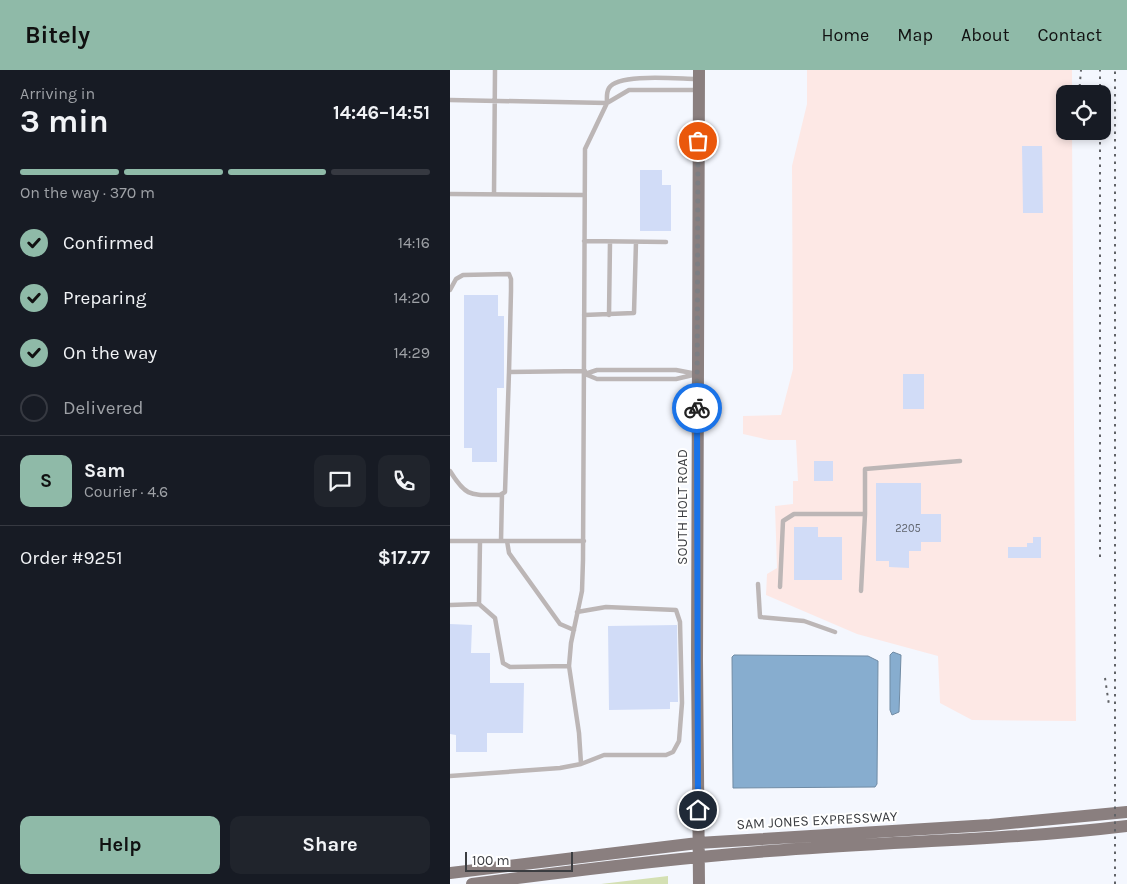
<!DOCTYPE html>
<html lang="en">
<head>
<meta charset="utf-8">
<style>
	body { margin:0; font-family:Karla,sans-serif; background:#20242c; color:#f1f3f6; height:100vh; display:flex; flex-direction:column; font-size:19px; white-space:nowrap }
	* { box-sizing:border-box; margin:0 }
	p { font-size:16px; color:#9ea1a6 }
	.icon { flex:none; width:28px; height:28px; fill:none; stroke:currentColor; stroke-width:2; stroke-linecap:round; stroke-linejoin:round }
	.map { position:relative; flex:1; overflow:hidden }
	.panel { display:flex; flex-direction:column; background:#171b24; width:450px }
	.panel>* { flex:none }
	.fabs { position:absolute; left:606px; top:15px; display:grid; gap:10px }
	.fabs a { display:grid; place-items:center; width:55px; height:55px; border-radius:10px; background:#171b24; box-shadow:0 2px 8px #0003; font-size:25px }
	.scale { position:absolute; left:15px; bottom:12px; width:108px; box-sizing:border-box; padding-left:5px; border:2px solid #3b3d41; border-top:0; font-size:14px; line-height:18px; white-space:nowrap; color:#3b3d41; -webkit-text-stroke:4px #fff; paint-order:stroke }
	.pin { position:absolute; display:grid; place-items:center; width:42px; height:42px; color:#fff; margin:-21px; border:2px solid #fff; border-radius:50%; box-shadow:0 1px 5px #0007 }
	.courier { position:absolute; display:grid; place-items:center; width:50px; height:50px; margin:-25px; border:4px solid #1a73e8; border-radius:50%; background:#fff; color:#222; box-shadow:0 1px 6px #0007 }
	.overview em { font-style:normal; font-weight:700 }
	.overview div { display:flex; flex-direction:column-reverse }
	.overview { display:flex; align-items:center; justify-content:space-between; height:85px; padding:0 20px }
	h1 { font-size:32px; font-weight:700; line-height:38px }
	.bar { display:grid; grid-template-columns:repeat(4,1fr); gap:8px 5px; align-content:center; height:60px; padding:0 20px }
	.bar i { height:6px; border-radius:4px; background:#363941 }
	.bar .active { background:#8fbaa8 }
	.bar p { grid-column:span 4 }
	.line { display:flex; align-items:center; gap:12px; padding:0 20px; border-top:1px solid #363941 }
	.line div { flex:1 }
	.round { display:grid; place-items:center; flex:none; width:52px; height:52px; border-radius:10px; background:#20242c }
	ol { padding:0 20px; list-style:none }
	li { display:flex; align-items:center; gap:15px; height:55px }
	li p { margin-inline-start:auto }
	li .icon { padding:5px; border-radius:50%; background:#8fbaa8; color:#111; stroke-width:4 }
	li:last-child { color:#9ea1a6 }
	li i { width:28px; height:28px; border:2px solid #363941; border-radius:50% }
	.action { display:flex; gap:10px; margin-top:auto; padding:10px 20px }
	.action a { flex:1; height:58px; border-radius:10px; background:#8fbaa8; color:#111; font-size:20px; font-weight:700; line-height:58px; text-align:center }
	.action a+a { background:#20242c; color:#f1f3f6 }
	header { display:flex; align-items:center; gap:30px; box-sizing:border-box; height:70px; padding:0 25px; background:#8fbaa8; color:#111 }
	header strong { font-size:24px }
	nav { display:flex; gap:28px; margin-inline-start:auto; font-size:18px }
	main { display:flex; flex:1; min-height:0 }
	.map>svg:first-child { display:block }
	.industrial { fill:#fde8e5 }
	.green { fill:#d4e0b3 }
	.water { fill:#87adcf; stroke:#708ba4 }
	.building { fill:#d1dcf7 }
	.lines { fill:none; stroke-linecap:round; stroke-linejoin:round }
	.lane { stroke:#bcb6b6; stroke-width:4.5 }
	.primary { stroke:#8a7f7f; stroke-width:12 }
	.rail { stroke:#616367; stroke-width:2; stroke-dasharray:2.5 5; stroke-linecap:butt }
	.done { stroke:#7c7e83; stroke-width:5; stroke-dasharray:0 9 }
	.route { stroke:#1a73e8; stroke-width:6 }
	.labels { text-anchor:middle; stroke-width:4; stroke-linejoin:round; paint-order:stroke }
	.number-label { font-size:11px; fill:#60656e }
	.street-label { font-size:14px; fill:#3b3d41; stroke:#fff }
</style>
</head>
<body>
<header>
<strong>Bitely</strong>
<nav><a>Home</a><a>Map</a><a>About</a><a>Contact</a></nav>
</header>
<main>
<section class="panel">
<div class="overview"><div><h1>3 min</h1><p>Arriving in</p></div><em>14:46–14:51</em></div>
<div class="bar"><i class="active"></i><i class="active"></i><i class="active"></i><i></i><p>On the way · 370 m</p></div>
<ol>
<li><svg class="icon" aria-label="check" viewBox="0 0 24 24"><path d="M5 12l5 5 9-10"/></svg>Confirmed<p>14:16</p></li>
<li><svg class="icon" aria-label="check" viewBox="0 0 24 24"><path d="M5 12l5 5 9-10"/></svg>Preparing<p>14:20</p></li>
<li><svg class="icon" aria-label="check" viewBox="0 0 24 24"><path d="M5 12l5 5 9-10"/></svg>On the way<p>14:29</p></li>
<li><i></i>Delivered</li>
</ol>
<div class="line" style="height:90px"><b class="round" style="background:#8fbaa8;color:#111">S</b><div><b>Sam</b><p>Courier · 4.6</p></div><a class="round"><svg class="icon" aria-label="chat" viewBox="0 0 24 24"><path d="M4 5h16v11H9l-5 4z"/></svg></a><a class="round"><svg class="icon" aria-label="phone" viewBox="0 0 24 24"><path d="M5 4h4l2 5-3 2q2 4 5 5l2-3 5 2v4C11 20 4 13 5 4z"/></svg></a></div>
<div class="line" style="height:65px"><div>Order #9251</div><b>$17.77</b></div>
<div class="action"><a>Help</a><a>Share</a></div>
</section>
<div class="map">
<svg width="677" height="814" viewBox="0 0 677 814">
	<rect width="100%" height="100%" fill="#f4f7fe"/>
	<!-- industrial -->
	<path class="industrial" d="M357,0H622V24H615V61H622L626,651L522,650L490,633L488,586L407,564L316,525L317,504L327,498L325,436L343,434V411H348L346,370H319L293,364V346L331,345L343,299L342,96L357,34Z"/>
	<!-- green -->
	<path class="green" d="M218,806V814H151Z"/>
	<!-- water -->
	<path class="water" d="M443,582L451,585L449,642L442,645L440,640V585Z
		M284,585L418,586L428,591L427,714L425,717L283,718L282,587Z"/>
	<!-- building -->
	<path class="building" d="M572,76H592L593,143H573Z
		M190,100H212V115H221V161H190Z
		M14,225H48V246H54V318H47V392H22V378H14Z
		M453,304H474V339H453Z
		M364,391H383V411H364Z
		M426,413H471V444H491V472H471V481H459V498L439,497V491H426Z
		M344,457H368V467H392V510H344Z
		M583,467H591V488H558V477H577V473H583Z
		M0,554L22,555L21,583H40V613H74L73,663H37V682H6V665L0,664Z
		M227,555L228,632H220V639L159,640L158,556Z"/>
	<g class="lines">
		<!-- lane -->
		<path class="lane" d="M0,30L157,33L179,20H247
			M0,124L134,125
			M44,124L45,0
			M134,171L216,172
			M0,220L6,209L13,205L59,204L61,209V221L59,302
			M134,245L184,243L186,172
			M159,245L160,172
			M147,300H226L247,304L226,309H147L135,304Z
			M0,401C16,427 20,425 50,425L55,422L59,302L135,301
			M0,471H134
			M51,471L52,424
			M57,471L59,483L110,554L124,560
			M308,514L310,547L354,551L385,562
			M330,517L333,451L344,444H415V399L510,391
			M411,521L415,444
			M29,534L45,548L53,593L60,597L119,596
			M0,535L29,534L30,471
			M127,542L156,537L226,540L230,552L232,633L229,671L223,682L216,685H154L131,694
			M0,706L110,698L131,694L129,663L119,596L121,573L132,521L133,490L135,79L157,33C157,28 156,23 159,18C168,3 229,9 246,9"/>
		<!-- primary -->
		<path class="primary" d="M0,803L248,773L540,755L677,742
			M22,814C126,800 229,787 334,780C448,771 563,770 677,756
			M249,814L247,590L249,0"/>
		<!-- rail -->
		<path class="rail" d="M629,24L631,0
			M650,24V0
			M650,487V61
			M655,608L659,635
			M665,814V0"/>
	</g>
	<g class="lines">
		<!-- done -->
		<path class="done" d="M247,338L248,71"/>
		<!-- route -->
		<path class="route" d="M247,338L248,740"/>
	</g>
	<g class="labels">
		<!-- number labels -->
		<g class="number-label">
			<text x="458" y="462">2205</text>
		</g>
		<!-- street labels -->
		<g class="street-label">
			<text transform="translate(232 437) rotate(-90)" y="5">SOUTH HOLT ROAD</text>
			<text transform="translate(367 750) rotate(-3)" y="5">SAM JONES EXPRESSWAY</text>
		</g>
	</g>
</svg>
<div class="fabs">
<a><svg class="icon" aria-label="locate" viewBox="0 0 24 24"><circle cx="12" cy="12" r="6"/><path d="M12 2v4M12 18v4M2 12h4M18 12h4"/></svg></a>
</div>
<div class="scale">100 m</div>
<div class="pin" style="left:248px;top:71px;background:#ea580c"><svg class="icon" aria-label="bag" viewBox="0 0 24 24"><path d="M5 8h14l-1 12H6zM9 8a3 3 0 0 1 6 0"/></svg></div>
<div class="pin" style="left:248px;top:740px;background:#1f2937"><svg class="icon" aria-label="home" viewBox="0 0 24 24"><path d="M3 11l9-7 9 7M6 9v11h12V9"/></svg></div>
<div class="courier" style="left:247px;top:338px"><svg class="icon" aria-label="bike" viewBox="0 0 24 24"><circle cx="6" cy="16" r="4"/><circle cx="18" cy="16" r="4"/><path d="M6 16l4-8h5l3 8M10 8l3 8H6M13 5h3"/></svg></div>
</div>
</main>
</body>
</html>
